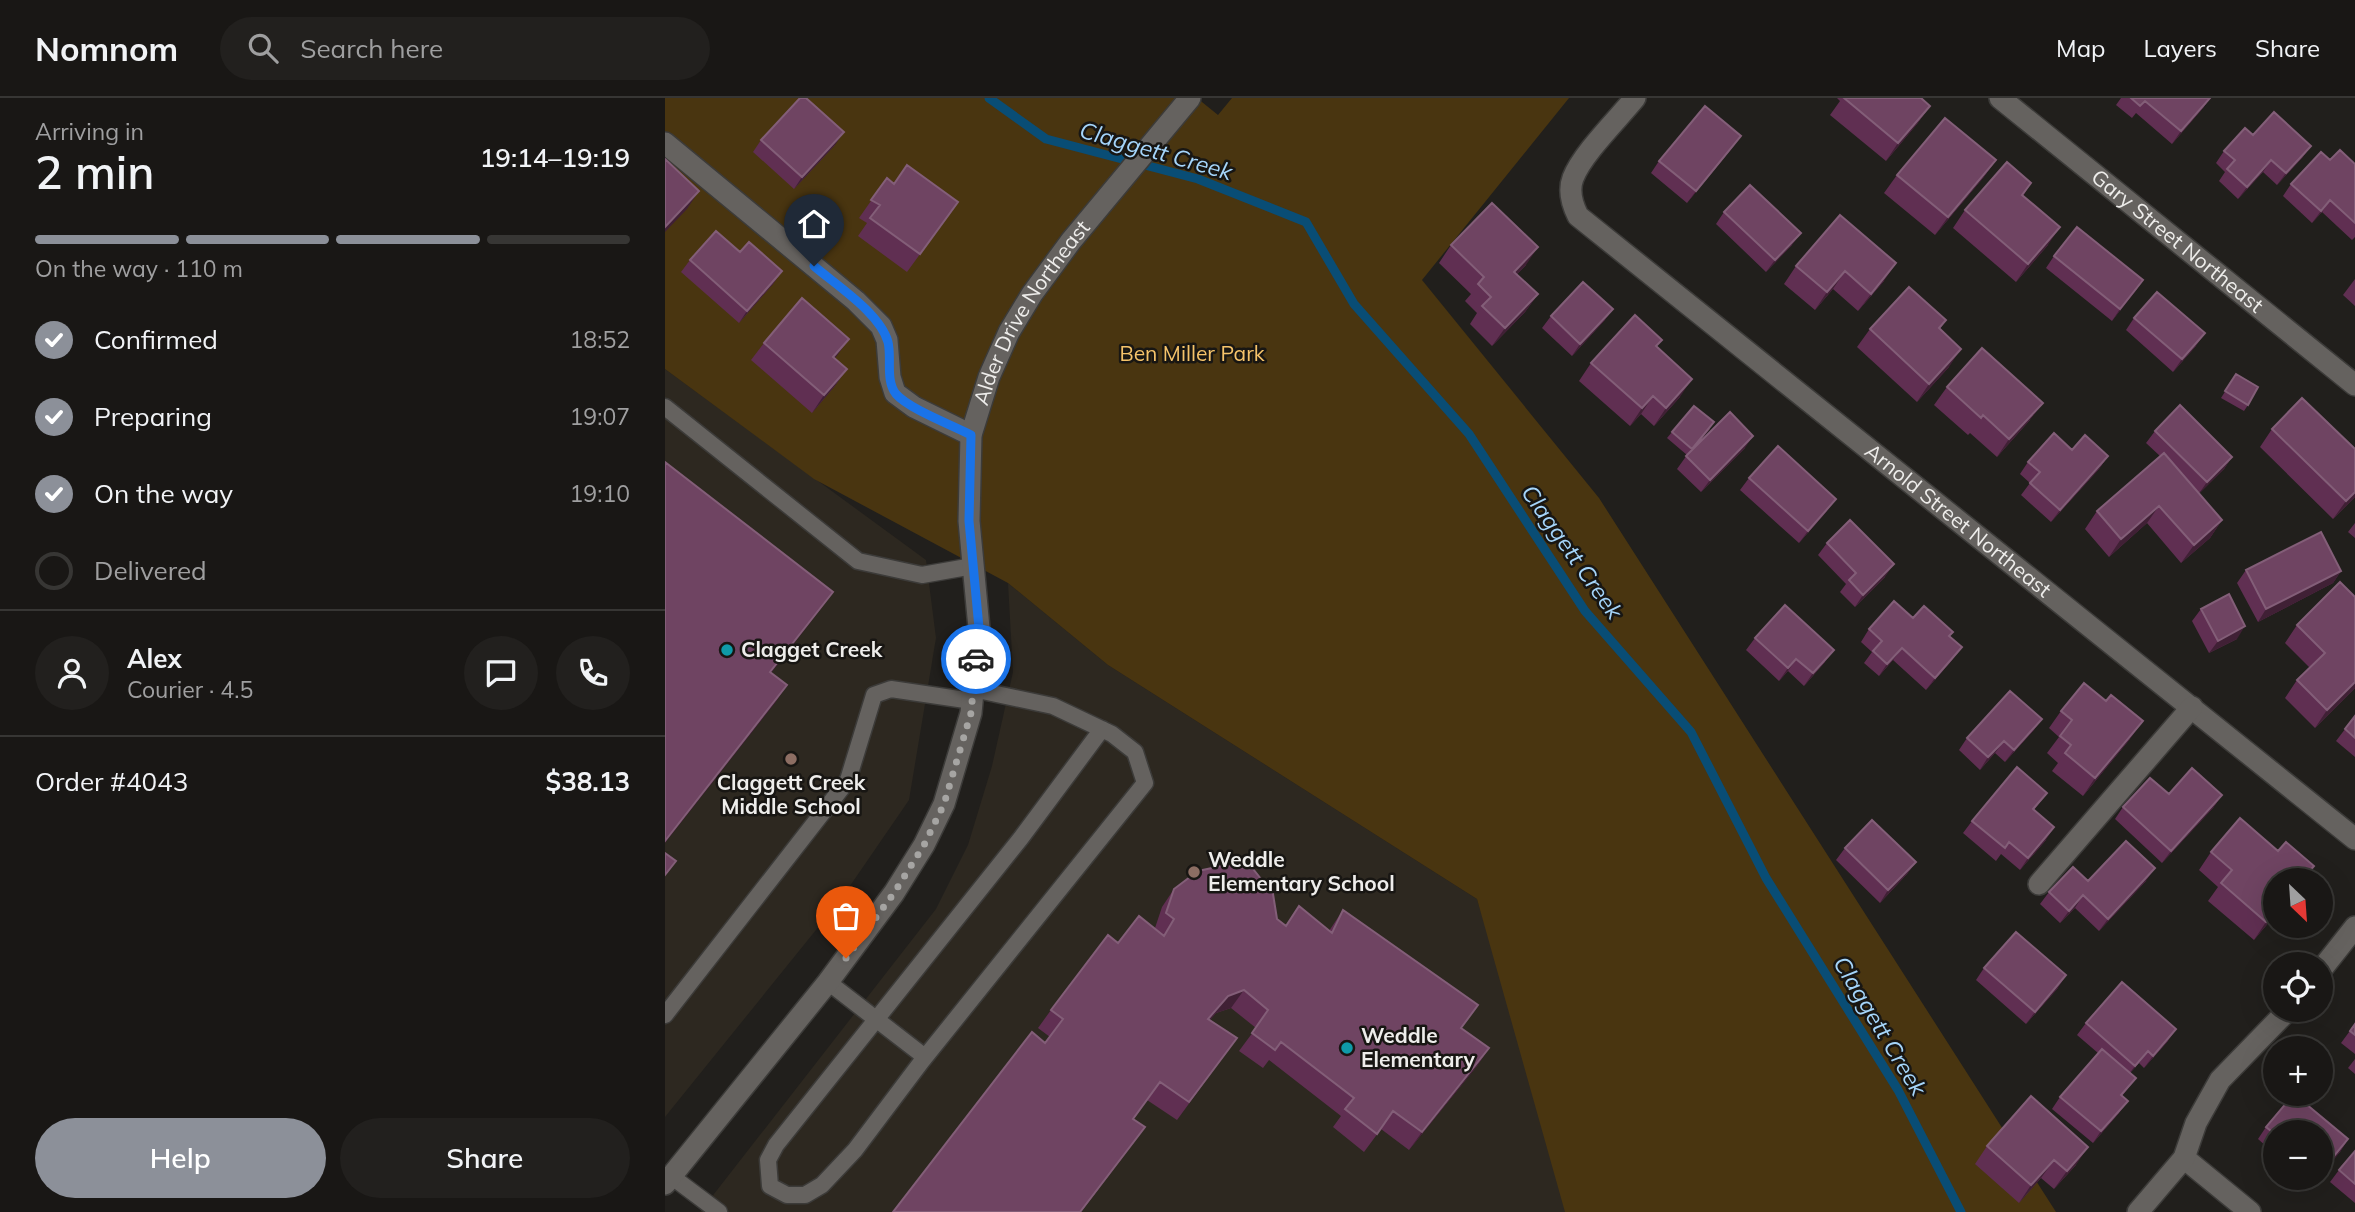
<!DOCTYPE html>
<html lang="en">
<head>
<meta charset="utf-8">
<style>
	body { margin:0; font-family:Mulish,sans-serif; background:#22201e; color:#f1f3f6; height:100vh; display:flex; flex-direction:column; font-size:26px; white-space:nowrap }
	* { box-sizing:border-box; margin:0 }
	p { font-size:23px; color:#9f9fa0 }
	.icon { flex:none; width:38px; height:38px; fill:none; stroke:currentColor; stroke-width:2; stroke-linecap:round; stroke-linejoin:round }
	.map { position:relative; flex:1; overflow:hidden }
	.details { display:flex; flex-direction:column; background:#191715; width:665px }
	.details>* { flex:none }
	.needle { width:46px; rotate:155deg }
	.fabs { position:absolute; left:1598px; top:770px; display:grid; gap:14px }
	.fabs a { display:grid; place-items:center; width:70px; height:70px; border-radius:50%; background:#191715; box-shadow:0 7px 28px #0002,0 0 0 2px #373634; font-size:35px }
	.pin { position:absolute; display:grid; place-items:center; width:60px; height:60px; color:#fff; margin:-72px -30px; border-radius:50% 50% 50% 0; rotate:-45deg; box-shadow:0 0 7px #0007 }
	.pin .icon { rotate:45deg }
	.courier { position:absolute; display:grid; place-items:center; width:70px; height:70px; margin:-35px; border:5px solid #1a73e8; border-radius:50%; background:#fff; color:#222; box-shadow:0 2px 9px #0007 }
	.overview em { font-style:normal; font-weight:600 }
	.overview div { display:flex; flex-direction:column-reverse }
	.overview { display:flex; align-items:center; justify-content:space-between; height:119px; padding:0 35px }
	h1 { font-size:46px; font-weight:600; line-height:52px }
	.bar { display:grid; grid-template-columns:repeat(4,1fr); gap:10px 7px; align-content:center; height:84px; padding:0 35px }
	.bar i { height:9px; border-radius:5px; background:#373634 }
	.bar .current { background:#8c9099 }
	.bar p { grid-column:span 4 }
	.line { display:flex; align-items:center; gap:18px; padding:0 35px; border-top:2px solid #373634 }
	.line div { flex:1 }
	.round { display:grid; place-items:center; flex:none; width:74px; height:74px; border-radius:37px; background:#22201e }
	ol { padding:0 35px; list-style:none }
	li { display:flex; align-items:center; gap:21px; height:77px }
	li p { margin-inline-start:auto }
	li .icon { padding:7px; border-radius:50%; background:#8c9099; color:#fff; stroke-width:4 }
	li:last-child { color:#9f9fa0 }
	li i { width:38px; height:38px; border:4px solid #373634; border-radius:50% }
	.cta { display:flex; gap:14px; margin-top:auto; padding:14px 35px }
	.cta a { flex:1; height:80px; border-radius:42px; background:#8c9099; color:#fff; font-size:28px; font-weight:600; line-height:80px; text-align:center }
	.cta a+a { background:#22201e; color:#f1f3f6 }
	header { display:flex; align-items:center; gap:42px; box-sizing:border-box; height:98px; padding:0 35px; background:#191715; border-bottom:2px solid #373634 }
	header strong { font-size:33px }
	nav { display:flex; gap:38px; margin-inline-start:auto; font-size:24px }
	.search { width:490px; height:63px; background:#22201e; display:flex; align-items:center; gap:18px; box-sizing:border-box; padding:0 24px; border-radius:38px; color:#9f9fa0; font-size:26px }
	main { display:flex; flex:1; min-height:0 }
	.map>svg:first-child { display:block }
	.built { fill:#2d2820 }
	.green { fill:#493510 }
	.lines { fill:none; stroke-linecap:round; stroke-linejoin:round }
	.stream { stroke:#094d75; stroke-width:9 }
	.lane-casing { stroke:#3c3b39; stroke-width:19 }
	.street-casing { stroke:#3c3b39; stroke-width:24 }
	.secondary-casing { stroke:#3c3b39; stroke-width:24 }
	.lane { stroke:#65625f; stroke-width:16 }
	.street { stroke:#65625f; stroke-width:21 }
	.secondary { stroke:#65625f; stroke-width:21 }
	.wall { fill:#602f52 }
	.shaded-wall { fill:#402035 }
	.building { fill:#6f4462; stroke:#835e78; stroke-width:2 }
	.done { stroke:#a6a5a3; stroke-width:7; stroke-dasharray:0 12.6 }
	.route { stroke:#1a73e8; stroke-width:9 }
	.culture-dot { fill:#0f9aa8; stroke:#181613; stroke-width:2.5 }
	.education-dot { fill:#8d6e63; stroke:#181613; stroke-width:2.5 }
	.labels { text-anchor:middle; stroke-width:5; stroke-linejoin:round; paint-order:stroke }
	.street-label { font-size:21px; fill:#eeedeb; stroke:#181613 }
	.park-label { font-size:21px; fill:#f5c36a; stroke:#181613 }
	.poi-label { font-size:21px; font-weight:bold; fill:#eeedeb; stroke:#181613; text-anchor:start }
	.water-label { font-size:23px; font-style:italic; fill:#a5d5fa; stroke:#181613 }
</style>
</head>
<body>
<header>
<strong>Nomnom</strong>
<div class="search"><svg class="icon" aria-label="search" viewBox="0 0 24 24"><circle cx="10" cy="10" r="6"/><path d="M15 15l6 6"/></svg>Search here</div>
<nav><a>Map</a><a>Layers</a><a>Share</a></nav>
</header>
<main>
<section class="details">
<div class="overview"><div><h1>2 min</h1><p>Arriving in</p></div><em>19:14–19:19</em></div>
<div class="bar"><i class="current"></i><i class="current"></i><i class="current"></i><i></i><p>On the way · 110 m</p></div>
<ol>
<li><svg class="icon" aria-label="check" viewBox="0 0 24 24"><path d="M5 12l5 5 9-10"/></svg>Confirmed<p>18:52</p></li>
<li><svg class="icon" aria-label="check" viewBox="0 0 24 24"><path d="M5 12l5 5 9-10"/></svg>Preparing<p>19:07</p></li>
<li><svg class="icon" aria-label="check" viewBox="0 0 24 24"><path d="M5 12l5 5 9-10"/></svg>On the way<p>19:10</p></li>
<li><i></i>Delivered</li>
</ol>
<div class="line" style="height:126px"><a class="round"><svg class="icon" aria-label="person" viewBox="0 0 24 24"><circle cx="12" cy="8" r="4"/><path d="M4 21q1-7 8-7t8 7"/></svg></a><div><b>Alex</b><p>Courier · 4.5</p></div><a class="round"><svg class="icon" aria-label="chat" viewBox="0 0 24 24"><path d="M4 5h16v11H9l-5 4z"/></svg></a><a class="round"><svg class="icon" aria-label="phone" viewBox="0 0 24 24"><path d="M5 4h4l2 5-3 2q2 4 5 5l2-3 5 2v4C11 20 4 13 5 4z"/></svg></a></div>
<div class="line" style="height:91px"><div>Order #4043</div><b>$38.13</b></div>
<div class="cta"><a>Help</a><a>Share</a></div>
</section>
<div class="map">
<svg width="1690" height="1114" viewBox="0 0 1690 1114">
	<rect width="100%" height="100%" fill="#211f1c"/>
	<!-- built -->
	<path class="built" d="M0,271L261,462L271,540L244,702L176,801L0,1019Z
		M343,485L443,567L812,801L909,1114H35L271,811L303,747L327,668L348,574Z"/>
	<!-- green -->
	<path class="green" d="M0,0H532L553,17L567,0H904L757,182L934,400L1391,1114H900L812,801L443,567L343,485L149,381L0,271Z"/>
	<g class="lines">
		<!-- stream -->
		<path class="stream" d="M324,0L381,41L533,81L641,124L689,206L804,336L920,513L1026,634L1101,780L1233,992L1296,1114"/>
		<!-- lane casing -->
		<g class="lane-casing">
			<path id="lane" d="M0,309L193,463L257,477L308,468
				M308,591L388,608L447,636L470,654L480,685L257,963L190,1052L157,1087L140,1097H122L105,1088L103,1062L111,1047L356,740L437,631
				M163,884L260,959
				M0,917L183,682L209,597L226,591L307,603
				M6,1078L54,1114"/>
		</g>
		<!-- street casing -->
		<g class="street-casing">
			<g id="street">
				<path id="s1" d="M970,0C953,21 917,56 908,80C903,93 907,106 913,118L1690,741"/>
				<path id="s2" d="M1335,0L1690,287"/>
				<path d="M0,45L191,203L216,228L222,242L225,279L230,295L249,309L306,337"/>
				<path d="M1374,786L1527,609"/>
				<path d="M1656,872L1690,829"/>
				<path d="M1519,1060L1585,1114"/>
				<path d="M1473,1114L1519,1060L1531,1025L1555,982L1623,912"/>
			</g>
		</g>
		<!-- secondary casing -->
		<g class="secondary-casing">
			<g id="secondary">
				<path id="s3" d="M0,1086L163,884L229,795L259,747L279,706L306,615L314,530L304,423L306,337L324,279L344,234L367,196L406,143L525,0"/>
			</g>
		</g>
		<!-- lane -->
		<use href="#lane" class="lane"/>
		<!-- street -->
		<use href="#street" class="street"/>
		<!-- secondary -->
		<use href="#secondary" class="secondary"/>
	</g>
	<!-- wall -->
	<path class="wall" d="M1172,0H1256L1265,8L1252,26L1221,63L1165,17L1175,3Z
		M1456,0H1545L1538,10L1507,46L1471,15L1467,20L1451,7Z
		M1588,37L1646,48L1637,60L1612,87L1598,74L1573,101L1554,83L1560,74L1551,65L1559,53Z
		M96,42L170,47L129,91L88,54Z
		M1067,50L1022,105L986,75L994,63Z
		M1331,62L1318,80L1270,137L1219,95L1232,77Z
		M1665,62L1690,66V139L1687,142L1657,114L1647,125L1618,98L1626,86Z
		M222,80L229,86L293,104L242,174L193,138L202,125L194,120Z
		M1366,85L1358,98L1383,147L1351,184L1288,130L1300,112Z
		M1059,114L1127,147L1101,174L1051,126Z
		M1175,117L1219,183L1193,213L1168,191L1150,212L1119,186L1131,168Z
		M786,147L861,167L852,176L873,196L860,214L827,248L805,226L812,215L800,203L806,196L774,165Z
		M75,154L117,173L108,186L74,225L16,174L25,162Z
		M1389,158L1478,182L1447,223L1381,170Z
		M1690,181V208L1678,197Z
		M948,211L939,223L907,258L877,230L886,218Z
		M1469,220L1531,248L1508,274L1461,232Z
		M1281,222L1275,231L1284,269L1252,304L1192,249L1205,231Z
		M99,245L169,261L182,271L169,289L147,315L86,262Z
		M992,249L1015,299L989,328L976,316L965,328L914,283L926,265Z
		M1571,276L1583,307L1579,313L1556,300Z
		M1282,289L1365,322L1332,359L1305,335L1303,337L1269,307Z
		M1045,331L1025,354L1080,350L1036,394L1012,371L1022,357L1002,340L1007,334Z
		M1607,331L1690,399L1668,421L1595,349Z
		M1490,333L1567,359L1559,371L1534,395L1557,422L1545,440L1516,465L1482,425L1444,459L1420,431L1432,413L1495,358L1481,345Z
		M1407,352L1443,358L1434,371L1386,424L1356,397L1365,385L1355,376L1363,364Z
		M1084,380L1162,413L1134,445L1075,392Z
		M1690,425V440L1683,434Z
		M1162,445L1220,479L1190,509L1175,494L1181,486L1153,457Z
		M1581,472L1676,473L1668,485L1593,524L1572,485Z
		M1690,499V590L1650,630L1620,600L1632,582L1645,570L1620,545L1632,527Z
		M1536,511L1572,541L1544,555L1527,523Z
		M1248,520L1288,534L1284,538L1288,561L1261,592L1228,562L1214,578L1199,565L1207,554L1196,544L1204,531Z
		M1090,540L1160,564L1139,588L1123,573L1114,583L1081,552Z
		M1396,613L1465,641L1418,698L1387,673L1393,665L1382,655L1394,639L1384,630Z
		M1690,618V659L1671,643Z
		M1377,621L1368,633L1340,664L1330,655L1315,672L1294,652L1302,640Z
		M1382,695L1369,712L1381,742L1355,772L1336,756L1331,763L1298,735L1307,723Z
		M1504,696L1557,697L1548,710L1497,765L1450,721L1458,709Z
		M1180,750L1251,764L1242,776L1215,805L1171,762Z
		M1613,753L1649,768L1639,782H1610V817L1589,842L1543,803L1553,789L1534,772L1546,754Z
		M1423,783H1481L1434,833L1410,810L1395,825L1375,806L1384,794Z
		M509,791L612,821L621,827L634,808L664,833L678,812L796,930L824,950L812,968L744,1052L716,1031L699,1054L668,1029L676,1018L604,962L598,970L574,953L591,930L566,910L551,915L545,922L572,940L512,1022L482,1002L468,1022L480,1029L416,1114H228L380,945L385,939L373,930L386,912L453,845L490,830L497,809Z
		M1319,870L1393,890L1361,926L1311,882Z
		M1421,925L1503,943L1479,970L1474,965L1465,975L1471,980L1457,998L1454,1015L1428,1045L1387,1011L1395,999L1433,955L1412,937Z
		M1690,926V956L1676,945Z
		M1690,961V976L1683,970Z
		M1629,996L1683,1041L1675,1054L1656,1076V1034H1610V1056L1593,1041L1601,1029Z
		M1322,1048L1411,1067L1389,1091L1376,1080L1354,1105L1310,1066Z
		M1690,1053V1105L1665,1084L1674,1072Z
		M1639,1080H1652L1647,1087Z"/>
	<!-- shaded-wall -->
	<path class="shaded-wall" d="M1545,0L1538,10L1507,46L1516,33Z
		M1265,8L1252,26L1221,63L1233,45Z
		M179,34L170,47L129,91L137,79Z
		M1076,38L1067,50L1022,105L1031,93Z
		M1646,48L1637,60L1612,87L1621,75Z
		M1331,62L1318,80L1270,137L1283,119Z
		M1606,62L1598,74L1573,101L1582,89Z
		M34,93L22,111L0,134V129Z
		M1665,102L1657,114L1647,125L1656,113Z
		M1395,129L1383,147L1351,184L1363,166Z
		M1136,135L1127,147L1101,174L1110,162Z
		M873,149L861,167L836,192L849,174Z
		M1231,165L1219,183L1193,213L1206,196Z
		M117,173L108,186L74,225L82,213Z
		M1180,173L1168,191L1150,212L1162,194Z
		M1478,182L1470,194L1447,223L1455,211Z
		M873,196L860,214L827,248L840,230Z
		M948,211L939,223L907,258L915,246Z
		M1540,235L1531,248L1508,274L1517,261Z
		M184,241L171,259L155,277L168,259Z
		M1296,251L1284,269L1252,304L1264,286Z
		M182,271L169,289L147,315L159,297Z
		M1027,281L1015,299L989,328L1001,310Z
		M988,298L976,316L965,328L977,310Z
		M1378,305L1365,322L1332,359L1344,341Z
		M1088,338L1080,350L1036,394L1045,382Z
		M1443,358L1434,371L1386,424L1395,412Z
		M1567,359L1559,371L1533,397L1542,384Z
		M1690,394V399L1668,421L1681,403Z
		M1171,401L1162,413L1134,445L1143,433Z
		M1494,408L1482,425L1444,459L1456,441Z
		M1557,422L1545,440L1516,465L1529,447Z
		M1229,466L1220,479L1190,509L1198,497Z
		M1676,473L1668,485L1593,524L1601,511Z
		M168,494L155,512L93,592L105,574Z
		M1580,528L1572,541L1544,555L1553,543Z
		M1297,549L1288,561L1261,592L1270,580Z
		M1237,550L1228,562L1214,578L1222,566Z
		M1169,552L1160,564L1139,588L1148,575Z
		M1131,561L1123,573L1114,583L1123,570Z
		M1690,584V590L1650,630L1662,612Z
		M122,587L110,605L0,745V743Z
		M1377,621L1368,633L1340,664L1349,652Z
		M1478,623L1465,641L1418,698L1430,680Z
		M1339,643L1330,655L1315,672L1323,659Z
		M1557,697L1548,710L1497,765L1506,753Z
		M1389,729L1381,742L1355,772L1363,760Z
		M1251,764L1242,776L1215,805L1223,792Z
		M1490,770L1481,783L1434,833L1443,821Z
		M1418,797L1410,810L1395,825L1404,813Z
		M1610,814V817L1589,842L1601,824Z
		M1401,877L1393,890L1361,926L1370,914Z
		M579,892L566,910L551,915L530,939L543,921L563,898Z
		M1511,931L1503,943L1479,970L1488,958Z
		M824,950L812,968L744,1052L757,1034Z
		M1483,953L1474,965L1461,980L1470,968Z
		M1463,1003L1454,1015L1428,1045L1436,1033Z
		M480,1029L467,1047L416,1114H415Z
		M1683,1041L1675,1054L1656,1076V1074Z
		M1423,1049L1411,1067L1389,1091L1402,1073Z
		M1389,1062L1376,1080L1354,1105L1366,1087Z"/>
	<!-- building -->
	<path class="building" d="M135,0H141L179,34L137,79L96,42Z
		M1179,0H1256L1265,8L1233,45Z
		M1466,0H1545L1516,33L1480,3L1475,8Z
		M1040,8L1076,38L1031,93L994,63Z
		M1609,14L1646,48L1621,75L1606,62L1582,89L1562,71L1570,62L1559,53L1580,30L1588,37Z
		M1280,20L1331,62L1283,119L1232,77Z
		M1675,52L1690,66V125L1665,102L1656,113L1626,86L1656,54L1665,62Z
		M0,61L34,93L0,129Z
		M1342,64L1366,85L1357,97L1395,129L1363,166L1300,112Z
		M242,67L293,104L255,156L205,120L215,107L206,102L222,80L229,86Z
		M1085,87L1136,135L1110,162L1059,114Z
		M827,105L873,149L849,174L873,196L840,230L817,208L826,199L813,186L819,179L786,147Z
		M1175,117L1231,165L1206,196L1180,173L1162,194L1131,168Z
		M1412,129L1478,182L1455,211L1389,158Z
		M51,133L75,154L84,144L117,173L82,213L25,162Z
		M918,184L948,211L915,246L886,218Z
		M1244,189L1281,222L1274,230L1296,251L1264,286L1205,231Z
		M1492,194L1540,235L1517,261L1469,220Z
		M137,200L184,241L168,259L182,271L159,297L99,245Z
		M970,217L997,242L991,248L1027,281L1001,310L988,298L977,310L926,265Z
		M1317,250L1378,305L1344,341L1318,317L1316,320L1282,289Z
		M1571,276L1593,289L1583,307L1560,293Z
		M1637,300L1690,351V394L1681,403L1607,331Z
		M1515,307L1567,359L1542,384L1490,333Z
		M1029,308L1049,324L1027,351L1007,334Z
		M1065,314L1088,338L1045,382L1021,358Z
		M1389,335L1407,352L1420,337L1443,358L1395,412L1365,385L1375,374L1363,364Z
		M1113,348L1171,401L1143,433L1084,380Z
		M1499,355L1557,422L1529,447L1494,408L1456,441L1432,413Z
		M0,364L168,494L105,574L122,587L0,743Z
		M1185,422L1229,466L1198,497L1184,482L1191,475L1162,445Z
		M1656,434L1676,473L1601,511L1581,472Z
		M1675,484L1690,499V584L1662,612L1632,582L1660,555L1632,527Z
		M1564,496L1580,528L1553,543L1536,511Z
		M1229,503L1248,520L1259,508L1288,534L1284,538L1297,549L1270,580L1237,550L1222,566L1208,553L1217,543L1204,531Z
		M1120,507L1169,552L1148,575L1131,561L1123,570L1090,540Z
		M1419,585L1441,603L1446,597L1478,623L1430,680L1400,655L1406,647L1395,638L1407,622L1396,613Z
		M1345,593L1377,621L1349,652L1339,643L1323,659L1302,640Z
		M1690,618V640L1680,631Z
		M1352,669L1382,695L1368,711L1389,729L1363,760L1344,744L1340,750L1307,723Z
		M1527,670L1557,697L1506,753L1458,709L1485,680L1504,696Z
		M1575,720L1613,753L1621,744L1649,768L1637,782H1610V814L1601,824L1556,785L1567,772L1546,754Z
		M1207,722L1251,764L1223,792L1180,750Z
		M1461,743L1490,770L1443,821L1418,797L1404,813L1384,794L1408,769L1423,783Z
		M0,755L11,763L0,777Z
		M561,767L588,771L608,796L612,821L621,828L634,808L667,835L678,812L813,907L796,930L824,950L757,1034L728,1013L712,1036L680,1011L689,1000L616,944L610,952L587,935L603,912L579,892L563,898L543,921L572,940L524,1004L495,984L468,1021L480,1029L415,1114H228L367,934L380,945L398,921L386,912L443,837L453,845L474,818L499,838L509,821L501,815L509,791L533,773Z
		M1351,834L1401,877L1370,914L1319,870Z
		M1457,884L1511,931L1488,958L1483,953L1470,968L1421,925Z
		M1690,926V937L1685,933Z
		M1437,951L1471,980L1456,997L1463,1003L1436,1033L1395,999Z
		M1629,996L1683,1041L1656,1074V1034H1610V1036L1601,1029Z
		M1366,998L1423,1049L1402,1073L1389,1062L1366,1087L1322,1048Z
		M1690,1053V1086L1674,1072Z"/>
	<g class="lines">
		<!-- done -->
		<path class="done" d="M181,860L229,795L259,747L279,706L306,615L311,561"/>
		<!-- route -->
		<path class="route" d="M149,168C171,187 215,215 223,244C227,260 220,282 231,296C244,311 287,327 306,337L304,423L314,530L311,561"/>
	</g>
	<!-- markers -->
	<g class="culture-dot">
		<circle cx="62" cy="552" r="7"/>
		<circle cx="682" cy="950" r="7"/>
	</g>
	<g class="education-dot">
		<circle cx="126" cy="661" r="7"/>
		<circle cx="529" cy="774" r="7"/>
	</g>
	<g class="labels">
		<!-- street labels -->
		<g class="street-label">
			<text dy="7" stroke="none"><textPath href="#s2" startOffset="228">Gary Street Northeast</textPath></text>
			<text dy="7" stroke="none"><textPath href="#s3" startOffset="984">Alder Drive Northeast</textPath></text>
			<text dy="7" stroke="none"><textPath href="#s1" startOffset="628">Arnold Street Northeast</textPath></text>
		</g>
		<!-- park labels -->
		<g class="park-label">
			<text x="527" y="263">Ben Miller Park</text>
		</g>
		<!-- poi labels -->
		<g class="poi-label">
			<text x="76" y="559">Clagget Creek</text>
			<text x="126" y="692" text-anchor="middle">Claggett Creek<tspan x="126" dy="24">Middle School</tspan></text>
			<text x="543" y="769">Weddle<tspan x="543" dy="24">Elementary School</tspan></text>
			<text x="696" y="945">Weddle<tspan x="696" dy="24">Elementary</tspan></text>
		</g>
		<!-- water labels -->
		<g class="water-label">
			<text transform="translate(491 53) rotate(16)" y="8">Claggett Creek</text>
			<text transform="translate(907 454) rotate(55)" y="8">Claggett Creek</text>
			<text transform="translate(1215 928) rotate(59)" y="8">Claggett Creek</text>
		</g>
	</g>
</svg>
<div class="fabs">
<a><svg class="needle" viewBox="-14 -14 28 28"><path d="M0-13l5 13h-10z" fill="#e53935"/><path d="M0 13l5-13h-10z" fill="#9f9fa0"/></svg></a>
<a><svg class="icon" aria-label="locate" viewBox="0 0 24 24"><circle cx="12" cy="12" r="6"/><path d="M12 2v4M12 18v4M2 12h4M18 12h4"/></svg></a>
<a>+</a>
<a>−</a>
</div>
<div class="pin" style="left:181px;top:860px;background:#ea580c"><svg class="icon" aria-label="bag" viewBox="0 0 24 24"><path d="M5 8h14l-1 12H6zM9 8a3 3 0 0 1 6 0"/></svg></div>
<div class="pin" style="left:149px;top:168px;background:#1f2937"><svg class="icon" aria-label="home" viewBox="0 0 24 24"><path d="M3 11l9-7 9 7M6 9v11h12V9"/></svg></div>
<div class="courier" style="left:311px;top:561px"><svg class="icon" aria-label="car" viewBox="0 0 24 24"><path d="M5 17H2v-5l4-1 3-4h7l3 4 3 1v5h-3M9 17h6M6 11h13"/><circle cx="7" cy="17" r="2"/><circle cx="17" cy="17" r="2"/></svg></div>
</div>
</main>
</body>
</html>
